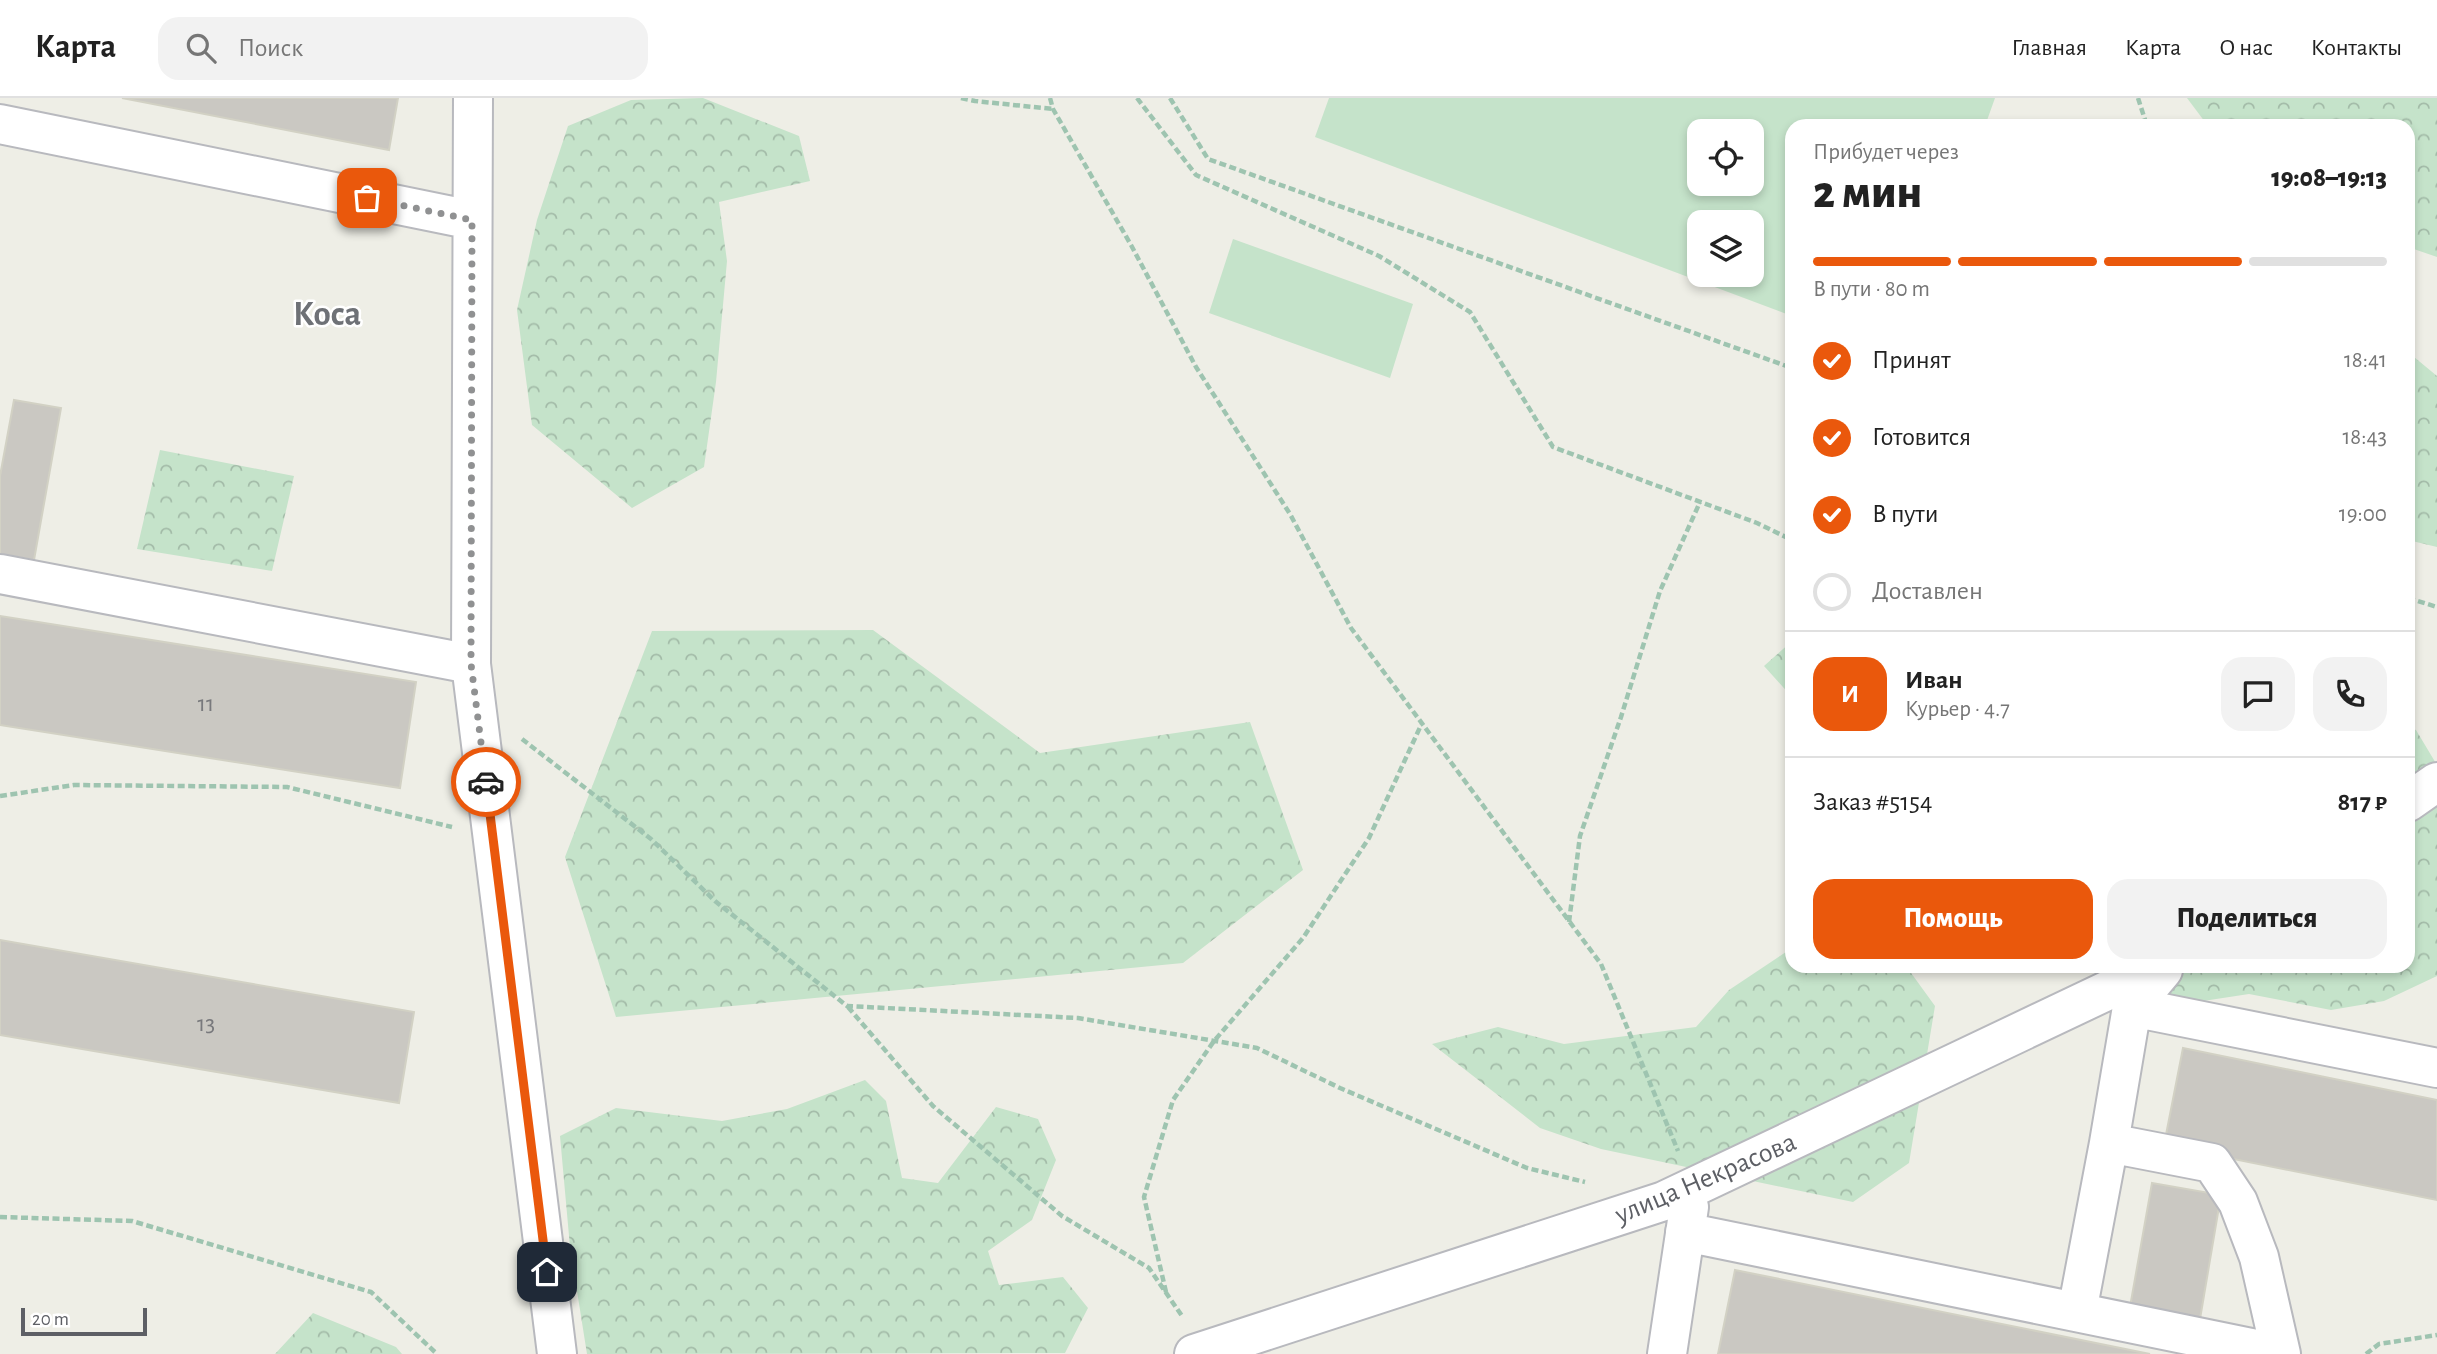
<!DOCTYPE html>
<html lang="ru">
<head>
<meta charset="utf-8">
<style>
	body { margin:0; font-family:"Alegreya Sans",sans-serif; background:#f2f2f2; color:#222; height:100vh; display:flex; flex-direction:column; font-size:26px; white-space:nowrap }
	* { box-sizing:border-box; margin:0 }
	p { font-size:23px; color:#767676 }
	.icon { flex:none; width:38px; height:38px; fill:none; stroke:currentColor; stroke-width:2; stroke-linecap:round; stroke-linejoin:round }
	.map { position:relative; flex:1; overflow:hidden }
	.details { position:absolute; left:1785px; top:21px; width:630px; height:854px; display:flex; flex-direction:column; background:#fff; border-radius:21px; box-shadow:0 4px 10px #0003 }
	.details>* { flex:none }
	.tools { position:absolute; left:1687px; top:21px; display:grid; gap:14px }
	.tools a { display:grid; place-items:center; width:77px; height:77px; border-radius:14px; background:#fff; box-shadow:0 4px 10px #0003; font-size:35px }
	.scale { position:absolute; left:21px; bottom:18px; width:126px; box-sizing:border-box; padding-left:7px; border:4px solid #5d5f65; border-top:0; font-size:19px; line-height:24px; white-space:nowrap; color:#5d5f65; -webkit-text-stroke:5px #fff; paint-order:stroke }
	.pin { position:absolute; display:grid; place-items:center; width:60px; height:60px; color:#fff; margin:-30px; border-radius:14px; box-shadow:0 4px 10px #0006 }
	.courier { position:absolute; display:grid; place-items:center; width:70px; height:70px; margin:-35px; border:5px solid #ea580c; border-radius:50%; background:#fff; color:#222; box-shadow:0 2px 9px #0007 }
	.overview em { font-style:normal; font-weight:800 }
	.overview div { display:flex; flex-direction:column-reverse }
	.overview { display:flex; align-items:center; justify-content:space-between; height:119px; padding:0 28px }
	h1 { font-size:46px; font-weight:800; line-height:52px }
	.bar { display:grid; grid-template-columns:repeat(4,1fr); gap:10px 7px; align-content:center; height:84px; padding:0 28px }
	.bar i { height:9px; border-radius:5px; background:#e0e0e0 }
	.bar .active { background:#ea580c }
	.bar p { grid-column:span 4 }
	.line { display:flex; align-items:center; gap:18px; padding:0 28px; border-top:2px solid #e0e0e0 }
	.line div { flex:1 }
	.round { display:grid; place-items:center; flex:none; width:74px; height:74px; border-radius:21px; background:#f2f2f2 }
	ol { padding:0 28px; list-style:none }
	li { display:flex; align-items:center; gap:21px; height:77px }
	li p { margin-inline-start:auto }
	li .icon { padding:7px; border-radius:50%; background:#ea580c; color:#fff; stroke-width:4 }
	li:last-child { color:#767676 }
	li i { width:38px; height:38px; border:4px solid #e0e0e0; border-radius:50% }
	.button { display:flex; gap:14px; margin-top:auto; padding:14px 28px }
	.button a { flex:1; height:80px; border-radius:21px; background:#ea580c; color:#fff; font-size:28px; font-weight:800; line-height:80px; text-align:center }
	.button a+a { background:#f2f2f2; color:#222 }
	header { display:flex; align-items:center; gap:42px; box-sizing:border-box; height:98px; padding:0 35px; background:#fff; border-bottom:2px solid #e0e0e0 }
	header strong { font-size:33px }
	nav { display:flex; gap:38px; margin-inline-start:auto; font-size:24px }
	.search { width:490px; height:63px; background:#f2f2f2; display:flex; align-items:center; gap:18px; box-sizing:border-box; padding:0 24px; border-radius:21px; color:#767676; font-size:26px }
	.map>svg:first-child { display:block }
	.grass { fill:#c5e3ca; fill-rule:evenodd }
	.forest { fill:url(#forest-crowns) }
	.building { fill:#cac8c2; stroke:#d2d1c4; stroke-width:2 }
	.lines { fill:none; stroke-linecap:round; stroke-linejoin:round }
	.minor-casing { stroke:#b8b9be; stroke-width:42 }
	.path { stroke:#9ec4b0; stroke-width:4.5; stroke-dasharray:7 3.5; stroke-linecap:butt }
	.minor { stroke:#fff; stroke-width:38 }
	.done { stroke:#909192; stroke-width:7; stroke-dasharray:0 12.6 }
	.route { stroke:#ea580c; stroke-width:9 }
	.labels { text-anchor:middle; stroke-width:5; stroke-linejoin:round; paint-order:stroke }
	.number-label { font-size:24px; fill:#78797c }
	.street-label { font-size:28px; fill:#5d5f65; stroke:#fff }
	.district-label { font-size:35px; font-weight:bold; fill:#6e7176; stroke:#fff }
</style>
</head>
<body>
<header>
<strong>Карта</strong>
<div class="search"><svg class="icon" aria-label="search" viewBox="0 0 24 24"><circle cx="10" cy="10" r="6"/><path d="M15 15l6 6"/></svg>Поиск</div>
<nav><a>Главная</a><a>Карта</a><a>О нас</a><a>Контакты</a></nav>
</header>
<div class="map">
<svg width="2437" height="1256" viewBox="0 0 2437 1256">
	<defs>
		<pattern id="forest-crowns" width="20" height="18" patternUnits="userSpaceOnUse" patternTransform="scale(1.75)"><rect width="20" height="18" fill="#c5e3ca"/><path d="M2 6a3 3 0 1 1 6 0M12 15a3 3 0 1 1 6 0" fill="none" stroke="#a3bba8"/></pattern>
	</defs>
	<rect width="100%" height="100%" fill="#eeeee6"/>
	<!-- grass -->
	<path class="grass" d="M1329,0H1995L1985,28H1792V218L1315,39ZM1699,33H1752V86H1699ZM1699,124H1752V177H1699Z
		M1233,141L1413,206L1390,280L1209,215Z"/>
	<!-- forest -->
	<path class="forest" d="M703,0L799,38L810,83L719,104L727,163L716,284L704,369L632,410L532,327L517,212L537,122L568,28L631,2Z
		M2187,0H2437V159L2408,149V28H2208Z
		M2408,254L2437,278V449L2408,442Z
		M160,352L294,378L272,473L137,451Z
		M873,532L1040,655L1250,624L1303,772L1183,865L616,919L565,759L652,533Z
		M1792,543V599L1764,568Z
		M2408,629L2416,632L2437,667V878L2384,903L2331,912L2249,896L2177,907L2144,868H2408Z
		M1792,850V868H1906L1935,908L1909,1065L1853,1104L1601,1051L1540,1030L1432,946L1498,929L1564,946L1696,929L1729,892Z
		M865,982L886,1003L902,1080L938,1085L996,1009L1038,1021L1056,1062L1032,1122L988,1153L999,1187L1063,1179L1088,1210L1065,1255L587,1256L570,1149L560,1038L616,1010L722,1023L787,1011Z
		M313,1215L396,1249L402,1256H275Z"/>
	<!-- building -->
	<path class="building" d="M122,0H398L389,52Z
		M14,302L61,310L34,462L0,456V378Z
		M0,518L416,584L400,690L0,627Z
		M0,842L414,914L399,1005L0,937Z
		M2183,950L2437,1002V1102L2164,1047Z
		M2152,1085L2221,1097L2200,1221L2130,1209Z
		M1735,1172L2150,1256H1718Z"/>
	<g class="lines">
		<!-- minor casing -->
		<g class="minor-casing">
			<path id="minor" d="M473,0L471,566L557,1256
				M0,26L472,122
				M0,476L471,566
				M2408,704L2437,684
				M2163,872L2132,909L2109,1045L2212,1065L2238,1104L2259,1159L2281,1256
				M2132,909L2437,970
				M1685,1134L2281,1256
				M2077,1214L2109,1045
				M1194,1256L1664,1103L2159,868
				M1667,1256L1689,1109"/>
		</g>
		<!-- path -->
		<path class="path" d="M961,0L975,3L1053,11
			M1050,0L1053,11L1131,147L1196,269L1290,416L1351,530L1601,866L1678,1053
			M1137,0L1196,77L1379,158L1470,214L1553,349L1757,425L1792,442
			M1170,0L1208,61L1792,270
			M2138,0L2147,28
			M2408,500L2437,509
			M522,641L651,741L715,803L847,908L1078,920L1257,950L1340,990L1527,1070L1585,1084
			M0,698L74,687L287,689L452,729
			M1569,824L1580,738L1621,619L1660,493L1700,404
			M848,909L933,1008L1062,1118L1149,1170L1182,1218
			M0,1119L132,1123L371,1194L437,1256
			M1166,1194L1144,1099L1173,1002L1214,943L1303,840L1369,740L1422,625
			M2366,1256L2379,1246L2437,1237"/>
		<!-- minor -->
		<use href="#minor" class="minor"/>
	</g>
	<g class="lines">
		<!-- done -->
		<path class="done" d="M367,100L472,122L471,566L486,684"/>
		<!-- route -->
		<path class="route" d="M486,684L547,1174"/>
	</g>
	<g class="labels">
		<!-- number labels -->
		<g class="number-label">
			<text x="206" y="613">11</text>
			<text x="206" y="933">13</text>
		</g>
		<!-- street labels -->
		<g class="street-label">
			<text transform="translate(1705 1079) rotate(-23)" y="10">улица Некрасова</text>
		</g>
		<!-- district labels -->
		<g class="district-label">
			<text x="327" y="227">Коса</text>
		</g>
	</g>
</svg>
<div class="tools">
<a><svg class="icon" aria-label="locate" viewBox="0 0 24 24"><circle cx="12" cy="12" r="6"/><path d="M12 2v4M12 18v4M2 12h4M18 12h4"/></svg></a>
<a><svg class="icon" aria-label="layers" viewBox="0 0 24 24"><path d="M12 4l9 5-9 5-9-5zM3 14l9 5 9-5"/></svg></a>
</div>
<div class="scale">20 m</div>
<div class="pin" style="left:367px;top:100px;background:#ea580c"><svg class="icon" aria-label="bag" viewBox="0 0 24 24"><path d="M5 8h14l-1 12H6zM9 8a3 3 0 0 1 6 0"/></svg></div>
<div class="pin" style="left:547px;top:1174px;background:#1f2937"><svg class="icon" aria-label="home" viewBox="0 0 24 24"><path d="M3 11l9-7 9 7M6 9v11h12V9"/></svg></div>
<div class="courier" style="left:486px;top:684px"><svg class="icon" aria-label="car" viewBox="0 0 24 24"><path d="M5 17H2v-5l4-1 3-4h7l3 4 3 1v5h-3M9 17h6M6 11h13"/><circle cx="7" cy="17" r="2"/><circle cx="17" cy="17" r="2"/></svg></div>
<section class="details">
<div class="overview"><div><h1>2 мин</h1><p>Прибудет через</p></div><em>19:08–19:13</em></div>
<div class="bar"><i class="active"></i><i class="active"></i><i class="active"></i><i></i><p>В пути · 80 m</p></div>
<ol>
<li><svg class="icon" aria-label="check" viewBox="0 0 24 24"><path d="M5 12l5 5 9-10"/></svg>Принят<p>18:41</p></li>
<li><svg class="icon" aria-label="check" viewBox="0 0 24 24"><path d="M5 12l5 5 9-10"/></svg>Готовится<p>18:43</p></li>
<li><svg class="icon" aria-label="check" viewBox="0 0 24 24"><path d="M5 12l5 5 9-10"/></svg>В пути<p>19:00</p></li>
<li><i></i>Доставлен</li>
</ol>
<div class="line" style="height:126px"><b class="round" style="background:#ea580c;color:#fff">И</b><div><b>Иван</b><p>Курьер · 4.7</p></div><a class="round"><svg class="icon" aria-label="chat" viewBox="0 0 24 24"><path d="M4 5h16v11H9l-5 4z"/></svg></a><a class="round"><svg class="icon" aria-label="phone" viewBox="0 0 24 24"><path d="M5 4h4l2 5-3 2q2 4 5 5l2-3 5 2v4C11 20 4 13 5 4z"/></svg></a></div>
<div class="line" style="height:91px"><div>Заказ #5154</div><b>817 ₽</b></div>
<div class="button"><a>Помощь</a><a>Поделиться</a></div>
</section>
</div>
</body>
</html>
